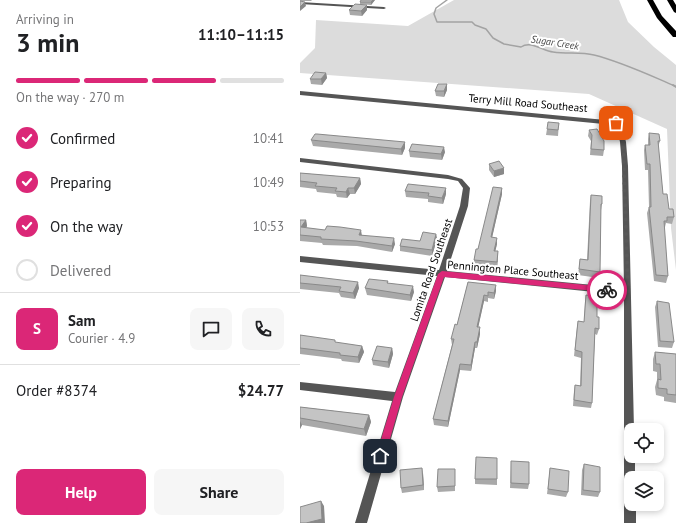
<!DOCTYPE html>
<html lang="en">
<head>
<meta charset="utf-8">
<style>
	body { margin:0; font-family:"PT Sans",sans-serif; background:#f6f6f6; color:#202124; height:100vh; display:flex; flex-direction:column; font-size:15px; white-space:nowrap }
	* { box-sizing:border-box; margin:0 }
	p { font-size:13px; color:#757577 }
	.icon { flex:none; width:22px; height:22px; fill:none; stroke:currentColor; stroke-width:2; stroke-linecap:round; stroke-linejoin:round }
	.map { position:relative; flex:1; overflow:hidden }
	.side { display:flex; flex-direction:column; background:#fff; width:300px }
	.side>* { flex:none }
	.fabs { position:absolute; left:324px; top:423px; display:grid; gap:8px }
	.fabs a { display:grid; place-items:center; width:40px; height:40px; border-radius:8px; background:#fff; box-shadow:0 2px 6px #0003; font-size:20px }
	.pin { position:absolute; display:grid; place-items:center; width:34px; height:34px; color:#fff; margin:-17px; border-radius:8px; box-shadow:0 2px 6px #0006 }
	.courier { position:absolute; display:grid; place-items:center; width:40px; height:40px; margin:-20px; border:3px solid #db2777; border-radius:50%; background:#fff; color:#222; box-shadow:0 1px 5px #0007 }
	.headline em { font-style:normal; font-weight:800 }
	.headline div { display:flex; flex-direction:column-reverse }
	.headline { display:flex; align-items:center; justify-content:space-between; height:68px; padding:0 16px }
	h1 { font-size:26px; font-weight:800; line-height:30px }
	.bar { display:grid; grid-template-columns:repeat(4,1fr); gap:6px 4px; align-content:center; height:48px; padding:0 16px }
	.bar i { height:5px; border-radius:3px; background:#e0e0e0 }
	.bar .current { background:#db2777 }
	.bar p { grid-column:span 4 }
	.line { display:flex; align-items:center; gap:10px; padding:0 16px; border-top:1px solid #e0e0e0 }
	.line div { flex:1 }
	.round { display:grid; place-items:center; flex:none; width:42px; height:42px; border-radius:8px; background:#f6f6f6 }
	ol { padding:0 16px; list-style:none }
	li { display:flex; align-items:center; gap:12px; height:44px }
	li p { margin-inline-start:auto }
	li .icon { padding:4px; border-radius:50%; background:#db2777; color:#fff; stroke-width:4 }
	li:last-child { color:#757577 }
	li i { width:22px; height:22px; border:2px solid #e0e0e0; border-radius:50% }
	.cta { display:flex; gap:8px; margin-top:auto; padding:8px 16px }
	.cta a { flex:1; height:46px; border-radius:8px; background:#db2777; color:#fff; font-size:16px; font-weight:800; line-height:46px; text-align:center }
	.cta a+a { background:#f6f6f6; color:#202124 }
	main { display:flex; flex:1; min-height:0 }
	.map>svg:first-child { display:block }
	.green { fill:#dcdcdc }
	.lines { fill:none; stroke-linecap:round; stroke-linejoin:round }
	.stream-far1 { stroke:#a3a3a3; stroke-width:1.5 }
	.stream { stroke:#a3a3a3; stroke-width:2 }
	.minor { fill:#555; fill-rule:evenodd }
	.motorway { fill:#000; fill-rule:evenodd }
	.wall { fill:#a9a9a9 }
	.shaded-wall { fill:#898989 }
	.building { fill:#c4c4c4; stroke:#898989 }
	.route { fill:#db2777 }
	.done { stroke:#595959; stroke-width:4; stroke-dasharray:0 7.2 }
	.labels { text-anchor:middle; stroke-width:4; stroke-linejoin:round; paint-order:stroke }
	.far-water-label { font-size:10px; font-style:italic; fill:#444; stroke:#fff }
	.street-label { font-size:11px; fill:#000; stroke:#fff }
</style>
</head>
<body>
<main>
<section class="side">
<div class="headline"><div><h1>3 min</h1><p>Arriving in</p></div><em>11:10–11:15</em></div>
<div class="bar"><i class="current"></i><i class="current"></i><i class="current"></i><i></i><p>On the way · 270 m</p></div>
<ol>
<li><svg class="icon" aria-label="check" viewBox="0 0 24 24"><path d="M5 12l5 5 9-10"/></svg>Confirmed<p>10:41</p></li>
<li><svg class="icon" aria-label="check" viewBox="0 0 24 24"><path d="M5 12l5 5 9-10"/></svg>Preparing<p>10:49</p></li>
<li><svg class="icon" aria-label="check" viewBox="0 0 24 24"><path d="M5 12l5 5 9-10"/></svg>On the way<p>10:53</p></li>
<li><i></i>Delivered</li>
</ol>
<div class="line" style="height:72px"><b class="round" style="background:#db2777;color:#fff">S</b><div><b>Sam</b><p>Courier · 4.9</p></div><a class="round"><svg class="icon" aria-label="chat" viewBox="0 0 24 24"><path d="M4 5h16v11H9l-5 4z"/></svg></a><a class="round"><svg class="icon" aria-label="phone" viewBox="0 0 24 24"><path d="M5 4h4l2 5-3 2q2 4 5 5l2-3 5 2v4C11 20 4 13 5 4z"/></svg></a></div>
<div class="line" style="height:52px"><div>Order #8374</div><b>$24.77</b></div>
<div class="cta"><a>Help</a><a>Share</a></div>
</section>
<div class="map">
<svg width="376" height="523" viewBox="0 0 376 523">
	<rect width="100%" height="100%" fill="#fff"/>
	<!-- green -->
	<path class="green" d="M154,0H319L328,22L354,47L376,65V270L371,228L367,129L289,94L0,73V63L15,48L16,20L108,26Z"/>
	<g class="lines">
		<!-- stream-far1 -->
		<path class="stream-far1" d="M147,0L136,8L134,14L137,22H172L175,25L186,29L193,38L204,44L221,47C231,40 243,51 253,52C267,54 281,52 294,55C322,62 349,75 375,86"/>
		<!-- stream -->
		<path class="stream" d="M373,85L376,87"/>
		<!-- minor -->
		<path class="minor" d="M0,2L84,7L86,8L84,9L0,4Z
			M0,91L316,121L321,124L326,142L328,166L334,430H331V456H335V478H331V504H336V523H324V295L145,277L103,397L67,523H55L92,401L0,390V382L95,392L137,276L0,262V256L139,270L160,206L163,188L158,181L148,179L0,162V158L148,175L162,179L170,188L168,206L147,271L324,288L322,166L320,142L316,126L314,125L0,95Z"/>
		<!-- motorway -->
		<path class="motorway" d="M347,0H353L362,16L376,31V37H373L357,18Z
			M367,0H373L376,5V13L374,12Z"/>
	</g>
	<!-- wall -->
	<path class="wall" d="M0,0H12L11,1H0Z
		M75,0L71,5L60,4V2Z
		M67,5V10L62,16L50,15L49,10Z
		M26,73L27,78L22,85L11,84L10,79Z
		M147,84V90L144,97L136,96L135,91Z
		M259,123L258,136L246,135L247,129Z
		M289,130L304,150L303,156L290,155L291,141L288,136Z
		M349,133L360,141L358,147L363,194L369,209L374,217L372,224L366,223L365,227H364L368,276L366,283L354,281L347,213L349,207L348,170H345L344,150L345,145H348V139Z
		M11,140L105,148L102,155L13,146Z
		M109,151L145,152L142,160L110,157Z
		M189,164L204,174L194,177L189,170Z
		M0,173L60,178L61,184L55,194H50L47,198L37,197L36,194L17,192L16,189L0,187Z
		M202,188V194L192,237L197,244L195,251H198L197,268L174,266V260Z
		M105,191L146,194L143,204L128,202V199L106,197Z
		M291,195L302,204L301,210V209L300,272L299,278L278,275L280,259L287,260L290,201Z
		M0,220H6L7,226L6,228L62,235L95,244L92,252L57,246L23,245L22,243L0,241Z
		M136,234L137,239L132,256L100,251V246L120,241Z
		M0,275L59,288L55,299L41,297L39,293L0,289Z
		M88,281V283L114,292L111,301L67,295L65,288Z
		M168,282L196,291L194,299L188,298V302L184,301L178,327L180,334L177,348H175L171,371L160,370L148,427L134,425L133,419L152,345L151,339L157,325Z
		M286,295L297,317L299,329L297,335L295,334L292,403L291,408L273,406L274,391L275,385L280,386L281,358L274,356L277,327L278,321L284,322L285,301Z
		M357,301L374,342L372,348L358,347L355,307Z
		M0,335L36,343L62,346L64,352L59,363L42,361L41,359L0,354Z
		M92,348L93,354L89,368L73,365L72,360Z
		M355,352L376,354V403L364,401V397L356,395L355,387L357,380V372L353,371V359Z
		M0,407L69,415L71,422L66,436L2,425L0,429Z
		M197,458V485L175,484V479Z
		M211,461L229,484L228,489L210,488Z
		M284,464L300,492L298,497L281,495L282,470Z
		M250,468L268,492L266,497L247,494Z
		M123,473L124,490L102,493L101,488Z
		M155,474V491L138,492L137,487Z"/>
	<!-- shaded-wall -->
	<path class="shaded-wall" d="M73,0H75L71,5V2Z
		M5,2L6,6L0,11V7Z
		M67,5V10L62,16L61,11Z
		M26,73L27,78L22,85L21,79Z
		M147,84V90L144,97V91Z
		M105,142V148L102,155L101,149Z
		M144,147L145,152L142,160L141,154Z
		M204,168V174L194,177V171Z
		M60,178L61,184L55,194L54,188Z
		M48,188L50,194L47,198L46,192Z
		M146,188V194L143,204L142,198Z
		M202,188V194L192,238L191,243L192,232Z
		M6,220L7,226L3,233L1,227Z
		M61,230L62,236L59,235Z
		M136,234L137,239L132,256V250Z
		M94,238L95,244L92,252V246Z
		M197,238V244L194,257V251Z
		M198,251V257L197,268V262Z
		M58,282L59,288L55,299L53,293Z
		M196,285V291L194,299V293Z
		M113,286L114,292L111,301L110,295Z
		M184,295V301L177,333V327Z
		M180,327V334L177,348V342Z
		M175,342V348L171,371V365Z
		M62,346L64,352L59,363L58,357Z
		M92,348L93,354L89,368L88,362Z
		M160,364V370L148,427V421Z
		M69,415L71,422L66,436L64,429Z
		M0,421L2,425L0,429Z
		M122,468L123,473L124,490L123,485Z
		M21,501L24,506L25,523H6Z"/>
	<!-- building -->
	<path class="building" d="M61,0H73L71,2H60Z
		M0,1L5,2L0,7Z
		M55,4L67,5L61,11L49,10Z
		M15,72L26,73L21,79H10Z
		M138,84H147L144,91H135Z
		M248,122L259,123L258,130L247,129Z
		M297,129L304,141V150L291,149L292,135L289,130Z
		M349,133L359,134L360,141H358L363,194H367L369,209H373L374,217H367V221H364L368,276L356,275L349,207H351L350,164H347L345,145H350Z
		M15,134H17L105,142L101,149L11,140Z
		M112,144L144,147L141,154L109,151Z
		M199,161L204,168L194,171L189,164Z
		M0,173L60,178L54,188H48L46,192L35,191L37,188L15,186L17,183L0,181Z
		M108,184L146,188L142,198L128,196L129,193L105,191Z
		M193,187L202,188L192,232L191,237L197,238L194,251H198L197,262L174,260L176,249H178Z
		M291,195L302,196V204H301L300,272L279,269L280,259L288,260Z
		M0,220H6L1,227L25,230L27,226L40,227L61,230L59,235L94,238L92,246L56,241L21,239V237L0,235Z
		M123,232L136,234L132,250L100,246L102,239L120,241Z
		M0,275L58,282L53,293L39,291L41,287L0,283Z
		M69,279L88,281L87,283L113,286L110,295L65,288Z
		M168,282L196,285L194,293L188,292V296L184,295L177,327H180L177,342H175L171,365L160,364L148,421L133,419L154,339H151L155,324L157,325Z
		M286,295L297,296V317H299V329L295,328L292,403L274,400L275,385L281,386L282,352L275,350L278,321L284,322Z
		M357,301L369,303L374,342L360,341Z
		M0,335L35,340V342L62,346L58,357L40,355V353L0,348Z
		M77,346L92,348L88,362L72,360Z
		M355,352L376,354V395L367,394V389L358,388V379L361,380L360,364H356Z
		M0,407L69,415L64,429L0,418Z
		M176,457L197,458V479H175Z
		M211,461L229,462V484L211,483Z
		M284,464L300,467V492L283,490Z
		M122,468L123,485L101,488L100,470Z
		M250,468L269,471L268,492L248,489Z
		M138,469H155V486L137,487Z
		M21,501L22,519L6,523H0V507Z"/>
	<!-- route -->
	<path class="route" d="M142,271L307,287L311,290L307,292L144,277L102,397L85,456L83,459L80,460L77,459L76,456L94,397L138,274Z"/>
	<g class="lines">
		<!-- done -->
		<path class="done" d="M307,290L328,292L323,137L321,128L316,123"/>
	</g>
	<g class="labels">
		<!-- far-water labels -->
		<g class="far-water-label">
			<text transform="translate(255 42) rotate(9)" y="4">Sugar Creek</text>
		</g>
		<!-- street labels -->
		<g class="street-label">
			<text transform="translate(228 103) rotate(5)" y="4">Terry Mill Road Southeast</text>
			<text transform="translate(131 270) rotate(-71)" y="4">Lomita Road Southeast</text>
			<text transform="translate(213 270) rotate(5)" y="4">Pennington Place Southeast</text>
		</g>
	</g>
</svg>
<div class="fabs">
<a><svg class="icon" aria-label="locate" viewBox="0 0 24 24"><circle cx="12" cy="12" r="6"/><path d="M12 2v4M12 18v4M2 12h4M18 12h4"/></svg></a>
<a><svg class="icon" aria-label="layers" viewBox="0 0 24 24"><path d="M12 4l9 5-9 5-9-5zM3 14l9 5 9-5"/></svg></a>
</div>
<div class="pin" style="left:316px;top:123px;background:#ea580c"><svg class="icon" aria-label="bag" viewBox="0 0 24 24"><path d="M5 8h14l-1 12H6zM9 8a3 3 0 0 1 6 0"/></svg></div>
<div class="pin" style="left:80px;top:456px;background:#1f2937"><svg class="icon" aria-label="home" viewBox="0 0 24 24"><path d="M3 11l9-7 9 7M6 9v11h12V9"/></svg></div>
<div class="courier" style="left:307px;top:290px"><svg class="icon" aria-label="bike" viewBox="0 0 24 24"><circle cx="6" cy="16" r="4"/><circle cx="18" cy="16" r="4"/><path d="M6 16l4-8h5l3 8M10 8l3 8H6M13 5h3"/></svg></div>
</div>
</main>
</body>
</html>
